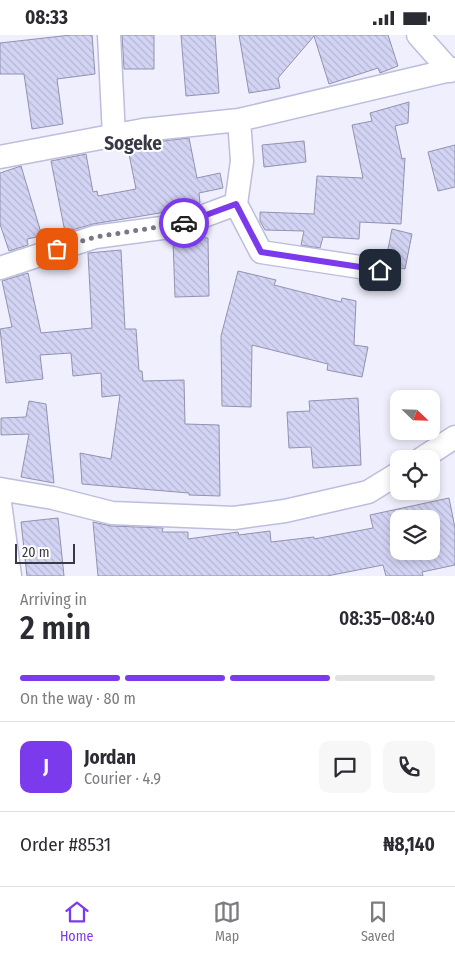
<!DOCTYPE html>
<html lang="en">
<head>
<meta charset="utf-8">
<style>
	body { margin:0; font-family:"Fira Sans Condensed",sans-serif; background:#f7f7f7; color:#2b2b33; height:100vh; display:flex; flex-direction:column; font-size:19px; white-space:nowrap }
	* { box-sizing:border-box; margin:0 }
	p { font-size:16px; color:#7c7c81 }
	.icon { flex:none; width:28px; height:28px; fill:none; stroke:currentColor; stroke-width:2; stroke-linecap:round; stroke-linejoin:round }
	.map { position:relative; height:541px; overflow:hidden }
	.panel { display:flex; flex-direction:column; background:#fff; flex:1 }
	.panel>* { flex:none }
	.needle { width:32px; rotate:113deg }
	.buttons { position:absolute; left:390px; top:355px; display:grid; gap:10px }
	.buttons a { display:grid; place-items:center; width:50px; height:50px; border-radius:10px; background:#fff; box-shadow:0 2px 8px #0003; font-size:25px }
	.scale { position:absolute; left:15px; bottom:12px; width:60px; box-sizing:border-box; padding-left:5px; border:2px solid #393946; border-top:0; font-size:14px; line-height:18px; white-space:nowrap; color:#393946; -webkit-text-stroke:4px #fff; paint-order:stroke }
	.pin { position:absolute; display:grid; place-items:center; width:42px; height:42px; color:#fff; margin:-21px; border-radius:10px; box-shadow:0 2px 8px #0006 }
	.courier { position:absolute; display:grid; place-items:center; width:50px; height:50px; margin:-25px; border:4px solid #7c3aed; border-radius:50%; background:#fff; color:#222; box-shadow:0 1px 6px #0007 }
	.head em { font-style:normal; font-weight:600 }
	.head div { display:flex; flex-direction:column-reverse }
	.head { display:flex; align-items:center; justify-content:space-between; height:85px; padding:0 20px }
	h1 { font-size:32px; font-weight:600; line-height:38px }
	.bar { display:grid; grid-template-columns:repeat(4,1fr); gap:8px 5px; align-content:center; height:60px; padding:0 20px }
	.bar i { height:6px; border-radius:4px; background:#e1e1e2 }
	.bar .current { background:#7c3aed }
	.bar p { grid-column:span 4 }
	.line { display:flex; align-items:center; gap:12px; padding:0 20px; border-top:1px solid #e1e1e2 }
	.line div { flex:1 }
	.round { display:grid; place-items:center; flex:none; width:52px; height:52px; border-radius:10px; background:#f7f7f7 }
	.status { display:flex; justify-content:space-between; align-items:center; height:35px; padding:0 25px; background:#fff; direction:ltr }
	.status svg { height:14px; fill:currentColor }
	.dock { display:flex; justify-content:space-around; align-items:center; height:70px; border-top:1px solid #e1e1e2; background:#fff; font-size:14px; color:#7c7c81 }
	.dock a { display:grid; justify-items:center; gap:2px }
	.dock .current { color:#7c3aed }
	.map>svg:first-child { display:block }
	.building { fill:url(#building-back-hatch); stroke:#9292b1; fill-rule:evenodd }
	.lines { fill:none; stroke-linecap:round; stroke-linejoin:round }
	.street-casing { stroke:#bdbdde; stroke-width:25 }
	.street { stroke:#fff; stroke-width:22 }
	.done { stroke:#797986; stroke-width:5; stroke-dasharray:0 9 }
	.route { stroke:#7c3aed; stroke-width:6 }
	.labels { text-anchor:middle; stroke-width:4; stroke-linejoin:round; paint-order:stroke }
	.quarter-label { font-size:19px; font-weight:bold; fill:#393946; stroke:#fff }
</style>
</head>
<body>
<div class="status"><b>08:33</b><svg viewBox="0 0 49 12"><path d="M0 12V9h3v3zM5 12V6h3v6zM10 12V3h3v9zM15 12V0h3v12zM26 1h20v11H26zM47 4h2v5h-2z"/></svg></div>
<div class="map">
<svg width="455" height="541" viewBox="0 0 455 541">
	<defs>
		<pattern id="building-back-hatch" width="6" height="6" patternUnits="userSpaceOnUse" patternTransform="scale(1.25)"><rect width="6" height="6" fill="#d3d3f4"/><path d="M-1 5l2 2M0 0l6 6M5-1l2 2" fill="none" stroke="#b6b6d3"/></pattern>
	</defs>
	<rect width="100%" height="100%" fill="#efeffd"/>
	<!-- building -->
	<path class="building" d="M71,0H92L95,39L57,44L63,89L32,94L24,39H0V8Z
		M122,0H154V34H124Z
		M181,0H215L219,58L186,61Z
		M239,0H388L398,31L380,38L378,33L329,49L314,1L278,43L280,53L249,58Z
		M409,67L408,88L395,91L402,124L405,123L401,189L360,187L359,204L323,202L320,213L301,210L304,196L265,195L260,186V177L314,179L317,141L363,143L352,90L372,86L370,78Z
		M189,103L197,143L220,138L223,153L199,158L200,168L174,178L172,176L93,189L65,197L51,126L86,119L93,157L97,156L98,161L136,154L128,114L155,107Z
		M304,106L306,127L264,132L262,110Z
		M455,110V152L438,156L428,117Z
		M21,131L42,201L27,204L28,210L9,216L0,189V138Z
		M392,194L412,199L405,234L392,231L386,224Z
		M204,195L205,203H208L209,261L175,262L173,205Z
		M121,215L125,294H136L139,336H142L143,346L184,345L185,389L219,390L220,461L189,460V458L82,449L80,418L111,424L120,360L102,362L101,338L73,341L71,318L40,320L43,344L6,348L0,294L12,292L2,246L28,238L41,298L92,293L88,218Z
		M238,236L276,245L274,250L341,267L342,263L356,266L354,310L368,312L362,342L327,335L328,329L252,310L251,372L222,371L221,301Z
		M358,363L361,430L313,433L311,412L289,413L287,377L310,376L309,366Z
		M29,366L46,369L54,448L21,442L29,399L1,400V383L26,382Z
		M449,463L455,493V530L422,537L423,541H386L383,530L327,541H98L93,487L111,491L163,493L162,497H188V504L238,497L239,500L270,496L271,507L314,502V504L373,493L370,480ZM399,484H431V516H399Z
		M58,483L64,541H27L21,487Z"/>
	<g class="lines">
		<!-- street casing -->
		<g class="street-casing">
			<path id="street" d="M109,0L114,101
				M418,0L450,36
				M0,122L143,95L239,85L455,34
				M236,169L242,126L239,85
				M0,233L95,202L177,191L236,169L261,217L380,235
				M421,424L455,402
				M0,454L53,463L112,478L234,483L285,476L368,457L399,438
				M0,468L10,541"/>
		</g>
		<!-- street -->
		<use href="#street" class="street"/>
	</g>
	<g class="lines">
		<!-- done -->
		<path class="done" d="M57,214L95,202L184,188"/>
		<!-- route -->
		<path class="route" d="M184,188L236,169L261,217L380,235"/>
	</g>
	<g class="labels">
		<!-- quarter labels -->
		<g class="quarter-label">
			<text x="133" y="115">Sogeke</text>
		</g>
	</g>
</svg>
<div class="buttons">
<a><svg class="needle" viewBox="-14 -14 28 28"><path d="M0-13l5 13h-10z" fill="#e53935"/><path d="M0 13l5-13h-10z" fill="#7c7c81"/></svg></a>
<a><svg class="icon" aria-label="locate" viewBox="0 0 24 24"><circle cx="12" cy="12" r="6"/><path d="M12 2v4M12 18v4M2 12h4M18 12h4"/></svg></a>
<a><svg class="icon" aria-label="layers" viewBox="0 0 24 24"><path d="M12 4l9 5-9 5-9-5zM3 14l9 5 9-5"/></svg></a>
</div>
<div class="scale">20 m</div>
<div class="pin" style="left:57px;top:214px;background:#ea580c"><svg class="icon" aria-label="bag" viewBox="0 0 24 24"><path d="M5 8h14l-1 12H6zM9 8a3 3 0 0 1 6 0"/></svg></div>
<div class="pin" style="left:380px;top:235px;background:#1f2937"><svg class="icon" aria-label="home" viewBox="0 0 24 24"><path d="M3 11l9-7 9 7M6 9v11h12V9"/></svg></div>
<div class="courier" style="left:184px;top:188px"><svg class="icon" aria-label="car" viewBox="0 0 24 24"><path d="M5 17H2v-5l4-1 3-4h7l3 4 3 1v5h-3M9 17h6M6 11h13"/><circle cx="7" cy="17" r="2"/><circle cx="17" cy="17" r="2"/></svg></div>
</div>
<section class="panel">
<div class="head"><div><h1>2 min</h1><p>Arriving in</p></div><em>08:35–08:40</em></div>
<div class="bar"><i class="current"></i><i class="current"></i><i class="current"></i><i></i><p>On the way · 80 m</p></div>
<div class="line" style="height:90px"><b class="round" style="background:#7c3aed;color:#fff">J</b><div><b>Jordan</b><p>Courier · 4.9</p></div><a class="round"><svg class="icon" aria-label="chat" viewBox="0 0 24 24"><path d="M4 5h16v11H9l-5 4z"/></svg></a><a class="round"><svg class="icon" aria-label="phone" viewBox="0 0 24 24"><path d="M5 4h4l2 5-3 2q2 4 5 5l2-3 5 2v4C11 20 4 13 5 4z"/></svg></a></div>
<div class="line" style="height:65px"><div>Order #8531</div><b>₦8,140</b></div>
</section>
<nav class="dock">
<a class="current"><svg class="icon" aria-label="home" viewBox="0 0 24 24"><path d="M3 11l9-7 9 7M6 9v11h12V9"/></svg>Home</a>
<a><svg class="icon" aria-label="map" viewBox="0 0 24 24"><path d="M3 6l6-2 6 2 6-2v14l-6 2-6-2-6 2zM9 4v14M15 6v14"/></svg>Map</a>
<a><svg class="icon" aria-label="saved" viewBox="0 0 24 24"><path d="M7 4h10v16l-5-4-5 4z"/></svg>Saved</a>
</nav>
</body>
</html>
